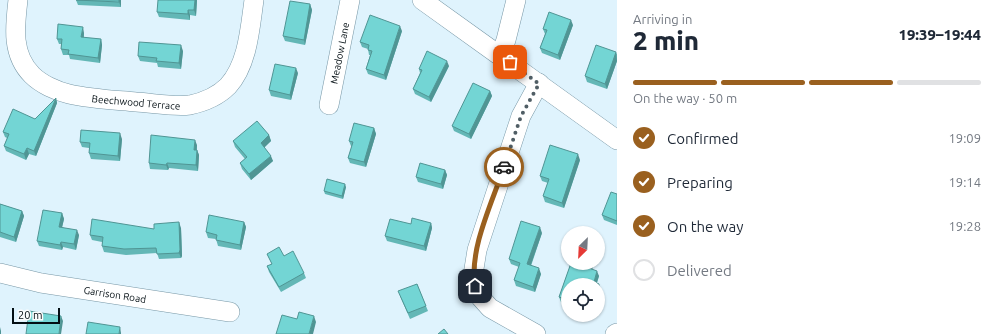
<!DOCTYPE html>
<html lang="en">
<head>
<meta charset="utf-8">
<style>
	body { margin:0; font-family:Ubuntu,sans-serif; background:#f2f2f3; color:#1f2937; height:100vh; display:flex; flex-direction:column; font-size:15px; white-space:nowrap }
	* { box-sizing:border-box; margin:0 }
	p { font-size:13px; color:#747a83 }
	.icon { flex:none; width:22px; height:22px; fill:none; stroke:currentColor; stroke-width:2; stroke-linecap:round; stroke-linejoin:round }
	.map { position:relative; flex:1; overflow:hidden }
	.sheet { display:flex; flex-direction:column; background:#fff; width:380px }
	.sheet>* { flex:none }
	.needle { width:26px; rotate:204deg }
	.controls { position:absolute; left:561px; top:226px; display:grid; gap:8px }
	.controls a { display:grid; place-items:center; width:44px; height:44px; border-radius:50%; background:#fff; box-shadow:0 1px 3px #0004; font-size:20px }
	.scale { position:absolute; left:12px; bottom:10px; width:48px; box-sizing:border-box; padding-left:4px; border:2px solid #030e13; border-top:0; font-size:11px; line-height:14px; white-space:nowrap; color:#030e13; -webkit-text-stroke:3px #fcfcfc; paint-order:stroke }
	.pin { position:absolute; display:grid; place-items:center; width:34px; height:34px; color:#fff; margin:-17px; border-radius:8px; box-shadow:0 2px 6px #0006 }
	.courier { position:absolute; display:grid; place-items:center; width:40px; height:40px; margin:-20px; border:3px solid #9a601f; border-radius:50%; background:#fff; color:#222; box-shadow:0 1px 5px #0007 }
	.head em { font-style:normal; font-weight:800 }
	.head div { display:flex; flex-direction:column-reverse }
	.head { display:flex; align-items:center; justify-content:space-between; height:68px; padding:0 16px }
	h1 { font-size:26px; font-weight:800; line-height:30px }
	.bar { display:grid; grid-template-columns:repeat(4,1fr); gap:6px 4px; align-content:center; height:48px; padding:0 16px }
	.bar i { height:5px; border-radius:3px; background:#e0e1e3 }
	.bar .current { background:#9a601f }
	.bar p { grid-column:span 4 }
	ol { padding:0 16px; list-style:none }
	li { display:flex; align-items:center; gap:12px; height:44px }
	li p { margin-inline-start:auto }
	li .icon { padding:4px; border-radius:50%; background:#9a601f; color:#fff; stroke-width:4 }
	li:last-child { color:#747a83 }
	li i { width:22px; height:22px; border:2px solid #e0e1e3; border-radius:50% }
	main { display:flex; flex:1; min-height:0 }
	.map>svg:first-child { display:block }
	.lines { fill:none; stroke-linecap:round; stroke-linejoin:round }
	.minor-casing { stroke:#7797a6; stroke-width:20 }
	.minor { stroke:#fff; stroke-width:19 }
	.wall { fill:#63b7b6 }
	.shaded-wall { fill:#509594 }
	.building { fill:#73d5d4; stroke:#509594 }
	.done { stroke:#505e65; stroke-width:4; stroke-dasharray:0 7.2 }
	.route { stroke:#9a601f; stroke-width:5 }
	.labels { text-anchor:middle; stroke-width:3.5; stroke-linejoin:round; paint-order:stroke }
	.street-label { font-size:10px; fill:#030e13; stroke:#fcfcfc }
</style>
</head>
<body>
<main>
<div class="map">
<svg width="617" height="334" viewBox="0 0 617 334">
	<rect width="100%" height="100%" fill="#dff3fd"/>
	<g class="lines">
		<!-- minor casing -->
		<g class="minor-casing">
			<g id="minor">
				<path id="s1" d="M18,0C15,26 11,54 32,75C41,84 56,91 69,94C91,99 114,100 136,102C153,103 173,107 190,105C204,102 218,96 228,86C248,64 250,28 254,0"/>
				<path d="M422,0L617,140"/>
				<path d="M500,56L506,40L516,0"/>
				<path id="s2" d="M329,105L350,0"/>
				<path id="s3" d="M0,273L41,283L230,312"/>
				<path d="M536,334L490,308L481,298L475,287L473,275L477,250L521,116L539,83"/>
				<path d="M615,334L617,333"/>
			</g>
		</g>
		<!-- minor -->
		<use href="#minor" class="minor"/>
	</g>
	<!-- wall -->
	<path class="wall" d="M76,0H121V7L78,5Z
		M197,0L196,16L190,15V20L159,17L157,12Z
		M310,4L312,10L305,45L285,41L283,36Z
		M573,25L560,60L542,53L540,48L545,34L543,29Z
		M402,31L386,80L368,74L366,69L370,55H369L368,49L362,47L360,42Z
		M84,33V38L101,39L102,45L100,63L70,59L69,55H63L61,49V44H59L57,39Z
		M183,51L181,69L158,67L157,63L140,61L138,56Z
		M617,53V61L607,89L587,82L585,76Z
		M449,66L431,102L415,94L413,89L420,73L419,69Z
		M298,73L291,100L271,96L269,90Z
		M490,91L492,96L471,139L454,131L452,126Z
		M56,98L57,103L36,156L29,154L26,160L6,151L4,146L7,138L5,137L3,132L35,119Z
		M374,128L376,134L366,167L350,163L348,158L352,146H351L349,141Z
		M269,135L271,141L264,147L273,161L251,180L242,169L240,163L245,159L235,147L233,141Z
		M122,139L120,161L91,159L89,153V148L82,147L80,142Z
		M197,145V150L199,155L198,171L169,168L168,170L150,169L149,163Z
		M580,160L564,208L545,202L543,196L548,183L542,181L540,176Z
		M445,170L447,175L443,189L418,182L416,177Z
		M346,187L343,199L325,194L324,191Z
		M617,194V225L604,220L602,215Z
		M0,204L22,211L24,216L16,242L0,237Z
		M62,213L64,219L62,227L79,235L76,250L63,247L62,250L39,246L37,241Z
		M244,222L246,227L241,250L218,246L216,239L208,238L206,232Z
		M431,223L432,228L426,251L387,241L385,236L411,224Z
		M181,228L182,256L181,258L159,259L157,253L126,255L104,252L102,246V242L92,240L90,235L154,229Z
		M542,233L531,266L541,274L535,292L516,286L514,280L519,267L511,264L509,259Z
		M267,254L284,256L304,273L306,278L281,292L269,272L267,266L272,264Z
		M571,263H594L592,269L599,276L597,283L601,289L598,298V285H568V305L561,302L559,297Z
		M417,284L428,311L410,319L400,296Z"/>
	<!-- shaded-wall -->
	<path class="shaded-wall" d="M119,0H121V7L119,2Z
		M195,0H197L196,16L194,10Z
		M310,4L312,10L305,45L304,40Z
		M188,10L190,15V20L188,14Z
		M571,20L573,25L560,60L558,55Z
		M400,26L402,31L386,80L384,75Z
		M83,27L84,33L83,43L81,37Z
		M101,39L102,45L100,63L98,58Z
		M181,45L183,51L181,69L179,63Z
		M616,52L617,61L607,89L605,84Z
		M447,61L449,66L431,102L429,97Z
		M296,68L298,73L291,100L290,95Z
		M490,91L492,96L471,139L469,134Z
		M56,98L57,103L36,156L34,151Z
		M374,128L376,134L366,167L364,162Z
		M120,133L122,139L120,161L118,156Z
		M269,135L271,141L263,149L261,143Z
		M195,140L197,145L196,155L194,150Z
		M27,148L29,154L26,160L24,154Z
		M197,150L199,155L198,171L196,165Z
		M578,154L580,160L564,208L562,203Z
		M271,156L273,161L251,180L249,174Z
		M167,163L169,168L168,170L166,165Z
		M445,170L447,175L443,189L441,184Z
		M345,184L346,187L343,199L342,196Z
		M22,211L24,216L16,242L14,237Z
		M62,213L64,219L61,232L59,227Z
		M179,222L181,228L182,256L181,258L179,253Z
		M244,222L246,227L241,250L240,245Z
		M431,223L432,228L426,251L424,246Z
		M540,227L542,233L529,270L527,264Z
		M77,230L79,235L76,250L74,244Z
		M61,242L63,247L62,250L60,245Z
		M591,263H594L591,273L589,268Z
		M539,268L541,274L535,292L533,287Z
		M597,271L599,276L596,285L594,282Z
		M599,284L601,289L598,298V287Z
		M61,316L63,321L61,334H59Z
		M314,316L316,322L313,334H309Z
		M0,327L1,331V334H0Z
		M120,327L121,333V334H119Z"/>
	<!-- building -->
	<path class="building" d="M76,0H119V2Z
		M158,0H195L194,10H188V14L157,12Z
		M290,1L310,4L304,40L283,36Z
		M549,12L571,20L558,55L540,48L547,30L543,29Z
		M370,15L400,26L384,75L366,69L372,51L368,50L369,45L360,42Z
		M58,24L83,27L81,37L101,39L98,58L68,54L69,50L61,49L62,39H57Z
		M139,42L181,45L179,63L156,61L157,58L138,56Z
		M596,45L616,52L605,84L585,76Z
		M427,51L447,61L429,97L413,89L422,70L419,69Z
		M275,64L296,68L290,95L269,90Z
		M473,83L490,91L469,134L452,126Z
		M56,98L34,151L27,148L24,154L4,146L9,134L3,132L13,109L35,119Z
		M257,121L269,135L261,143L271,156L249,174L240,163L247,157L233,141Z
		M354,123L374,128L364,162L348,158L353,142L349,141Z
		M81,130L120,133L118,156L89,153L90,143L80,142Z
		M151,135L195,140L194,150H197L196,165L167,163L166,165L149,163Z
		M550,145L578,154L562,203L543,196L549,179L540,176Z
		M420,163L445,170L441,184L416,177Z
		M327,179L345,184L342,196L324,191Z
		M611,192L617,194V221L602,215Z
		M0,204L22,211L14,237L0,232Z
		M43,210L62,213L59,227L77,230L74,244L61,242L60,245L37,241Z
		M209,215L244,222L240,245L216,240L217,235L206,232Z
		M412,218L431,223L424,246L385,236L390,219L411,224Z
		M92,219L154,229V224L179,222L180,250L179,253L157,254L156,248L124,249L102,246L103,237L90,235Z
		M521,221L540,227L527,264L539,268L533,287L514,280L520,263L509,259Z
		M279,247L284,256L293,251L304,273L279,287L267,266L272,264L267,254Z
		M571,263H591L589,268L597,271L594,282L599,284L598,287V285H568V300L559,297Z
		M417,284L426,306L408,313L398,291Z
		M29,311L61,316L59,334H26Z
		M299,312L314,316L309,334H276L282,315L297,319Z
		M88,322L120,327L119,334H86Z
		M444,329L448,334H438Z"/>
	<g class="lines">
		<!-- done -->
		<path class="done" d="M504,167L521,116L539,84L510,62"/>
		<!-- route -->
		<path class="route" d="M475,286C469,249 492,203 504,167"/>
	</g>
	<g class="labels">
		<!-- street labels -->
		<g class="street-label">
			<text dy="4" stroke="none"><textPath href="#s2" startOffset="53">Meadow Lane</textPath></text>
			<text dy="4" stroke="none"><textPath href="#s1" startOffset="189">Beechwood Terrace</textPath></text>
			<text dy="4" stroke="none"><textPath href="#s3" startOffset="117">Garrison Road</textPath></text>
		</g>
	</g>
</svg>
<div class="controls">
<a><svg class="needle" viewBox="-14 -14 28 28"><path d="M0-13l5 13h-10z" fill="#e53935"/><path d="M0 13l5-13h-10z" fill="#747a83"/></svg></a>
<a><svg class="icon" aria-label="locate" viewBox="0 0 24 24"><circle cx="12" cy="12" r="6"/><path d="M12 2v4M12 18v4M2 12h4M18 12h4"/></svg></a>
</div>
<div class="scale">20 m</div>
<div class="pin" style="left:510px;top:62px;background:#ea580c"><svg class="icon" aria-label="bag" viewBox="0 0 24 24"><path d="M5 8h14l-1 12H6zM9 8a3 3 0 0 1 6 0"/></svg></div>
<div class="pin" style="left:475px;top:286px;background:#1f2937"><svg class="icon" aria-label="home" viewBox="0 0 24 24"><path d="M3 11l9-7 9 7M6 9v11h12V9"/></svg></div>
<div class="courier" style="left:504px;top:167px"><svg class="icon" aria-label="car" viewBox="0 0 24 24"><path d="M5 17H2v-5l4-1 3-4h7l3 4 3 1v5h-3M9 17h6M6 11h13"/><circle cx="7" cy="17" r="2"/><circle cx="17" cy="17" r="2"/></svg></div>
</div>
<section class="sheet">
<div class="head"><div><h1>2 min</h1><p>Arriving in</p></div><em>19:39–19:44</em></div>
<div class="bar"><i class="current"></i><i class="current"></i><i class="current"></i><i></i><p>On the way · 50 m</p></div>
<ol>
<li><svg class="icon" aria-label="check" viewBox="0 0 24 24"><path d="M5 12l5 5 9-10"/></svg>Confirmed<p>19:09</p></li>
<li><svg class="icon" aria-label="check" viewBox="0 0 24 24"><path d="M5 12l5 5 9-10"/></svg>Preparing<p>19:14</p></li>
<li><svg class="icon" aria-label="check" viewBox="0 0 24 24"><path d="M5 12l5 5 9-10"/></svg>On the way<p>19:28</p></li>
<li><i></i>Delivered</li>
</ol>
</section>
</main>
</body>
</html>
